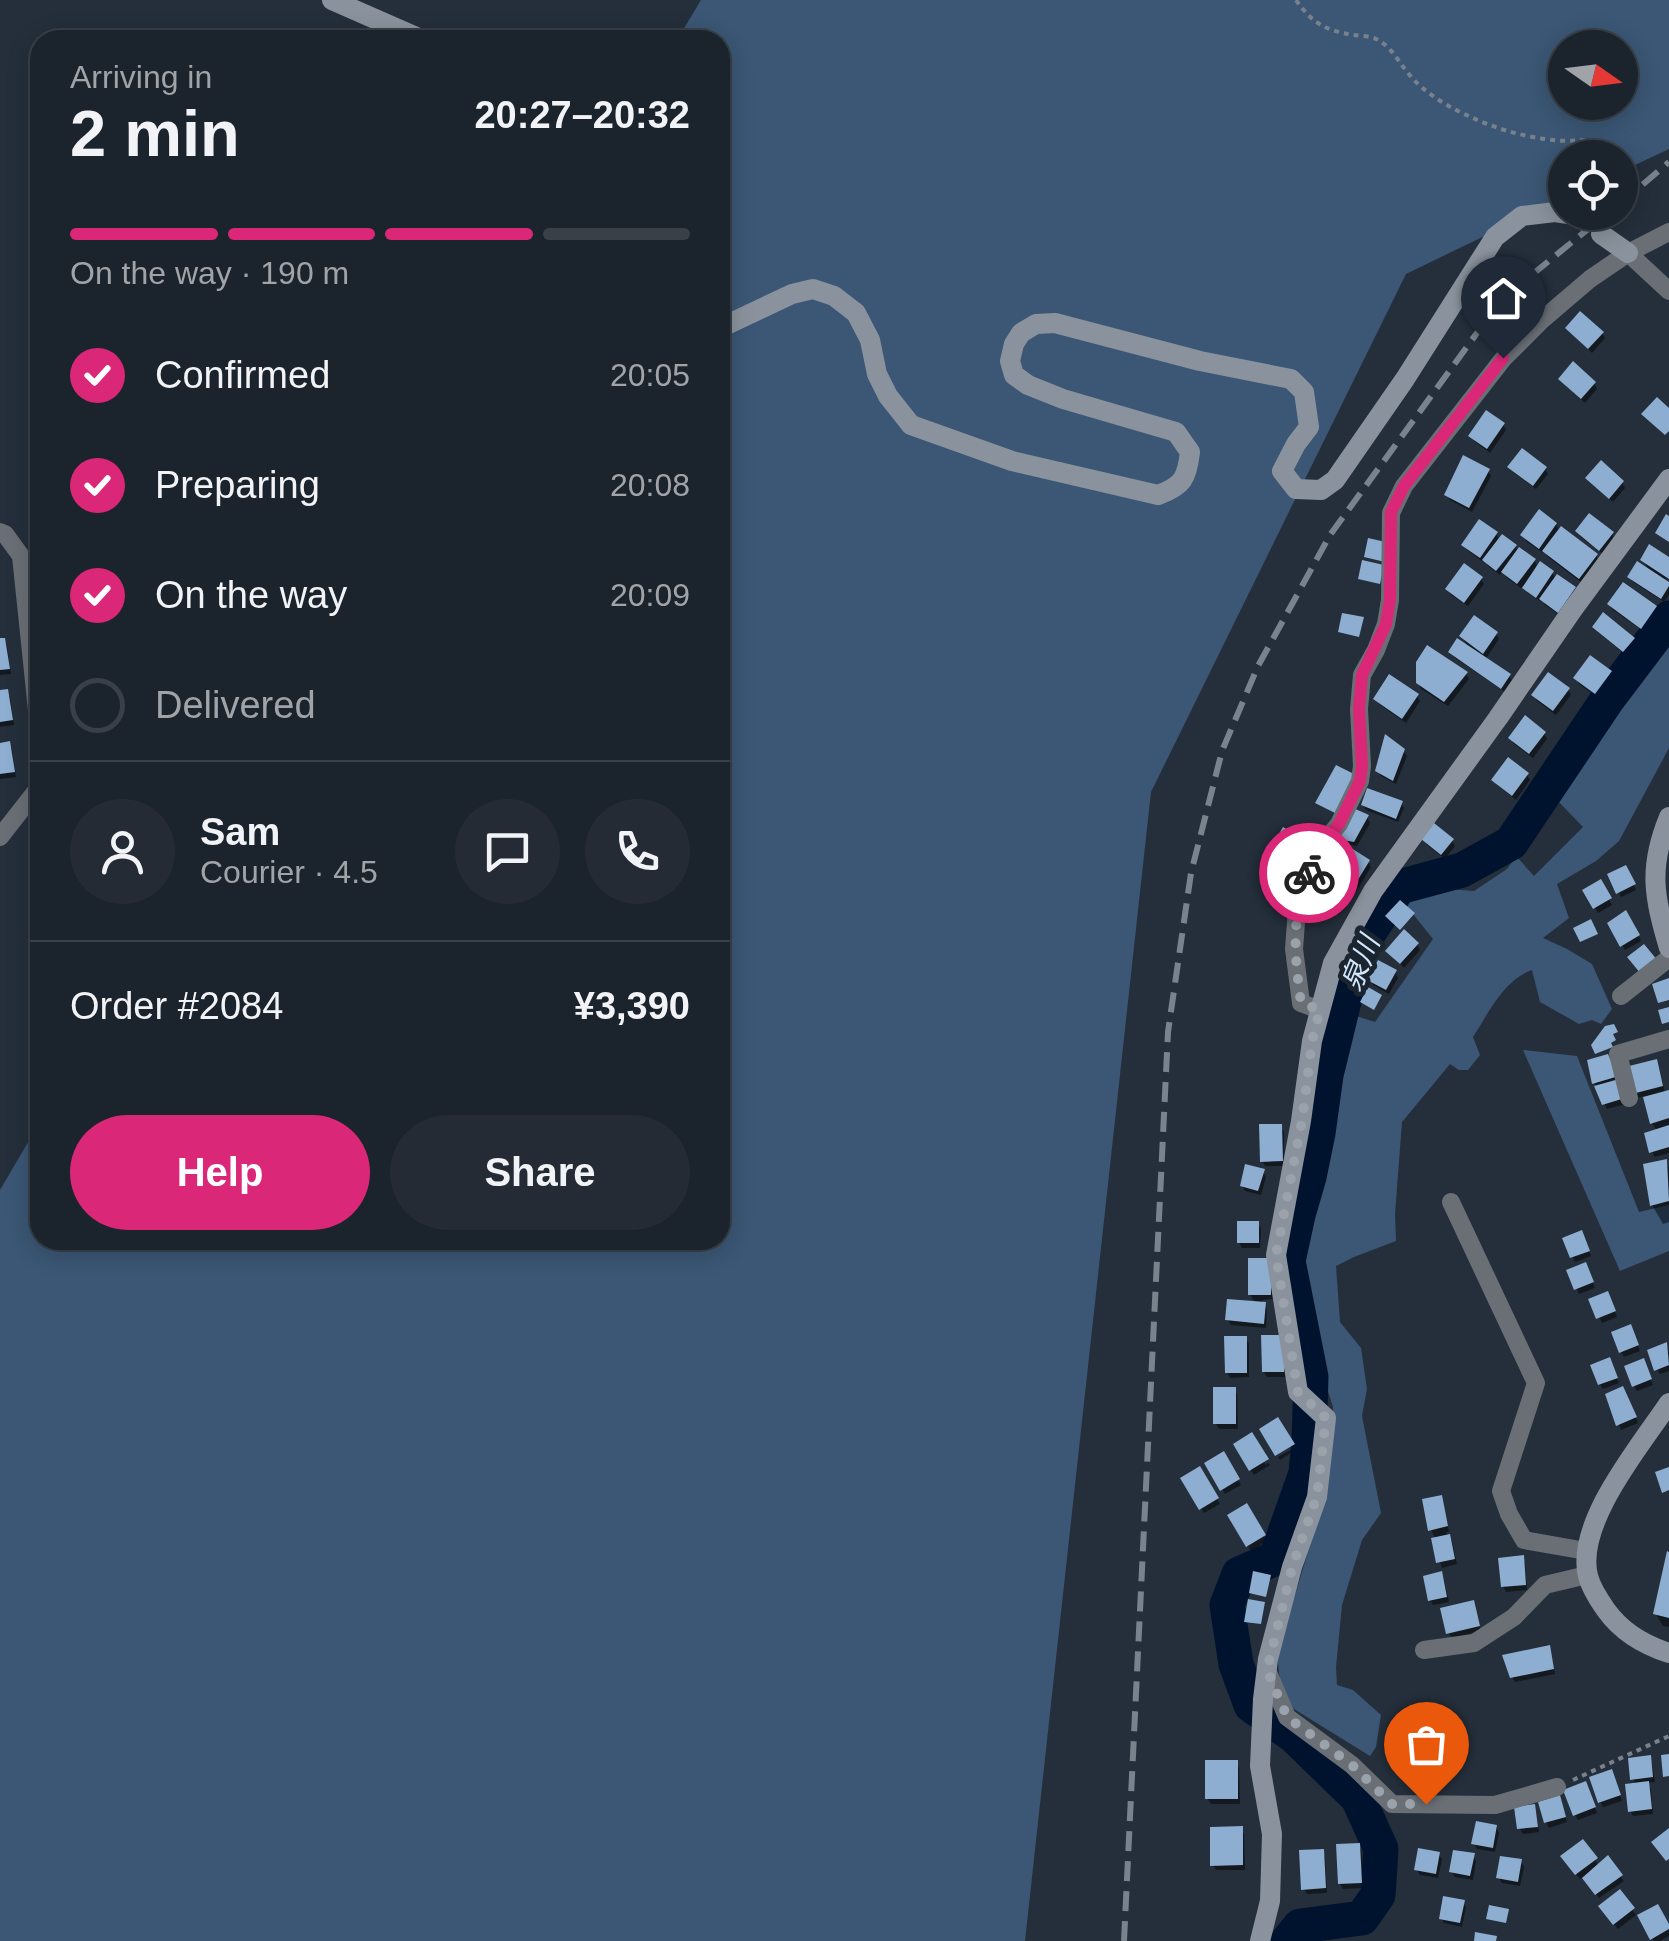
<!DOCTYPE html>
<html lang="en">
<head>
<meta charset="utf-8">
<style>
	body { margin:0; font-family:Arial,"Noto Sans JP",sans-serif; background:#242b34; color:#f1f3f6; height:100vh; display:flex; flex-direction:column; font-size:38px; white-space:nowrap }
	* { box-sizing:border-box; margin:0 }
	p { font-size:32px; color:#a0a4a9 }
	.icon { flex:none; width:55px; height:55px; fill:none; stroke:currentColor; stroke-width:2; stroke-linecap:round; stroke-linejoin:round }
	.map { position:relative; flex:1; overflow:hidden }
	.details { position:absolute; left:30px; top:30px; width:700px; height:1220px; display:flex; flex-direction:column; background:#1b232c; border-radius:30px; box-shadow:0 5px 25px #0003,0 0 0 2px #394048 }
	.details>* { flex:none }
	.needle { width:65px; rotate:104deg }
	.fabs { position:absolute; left:1548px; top:30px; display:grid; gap:20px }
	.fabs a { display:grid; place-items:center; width:90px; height:90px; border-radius:50%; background:#1b232c; box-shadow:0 5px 25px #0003,0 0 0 2px #394048; font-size:50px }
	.pin { position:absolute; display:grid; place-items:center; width:85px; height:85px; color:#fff; margin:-102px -42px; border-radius:50% 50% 50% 0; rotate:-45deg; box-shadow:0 0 10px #0007 }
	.pin .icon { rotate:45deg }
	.courier { position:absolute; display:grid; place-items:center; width:100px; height:100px; margin:-50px; border:8px solid #db2777; border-radius:50%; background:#fff; color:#222; box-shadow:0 2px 12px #0007 }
	.headline em { font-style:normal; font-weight:600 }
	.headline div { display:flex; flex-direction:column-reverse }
	.headline { display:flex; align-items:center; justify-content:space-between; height:170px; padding:0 40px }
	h1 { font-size:65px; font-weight:600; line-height:75px }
	.bar { display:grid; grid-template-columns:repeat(4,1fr); gap:15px 10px; align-content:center; height:120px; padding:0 40px }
	.bar i { height:12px; border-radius:8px; background:#394048 }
	.bar .active { background:#db2777 }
	.bar p { grid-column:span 4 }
	.line { display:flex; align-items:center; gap:25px; padding:0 40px; border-top:2px solid #394048 }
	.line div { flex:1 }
	.round { display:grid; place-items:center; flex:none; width:105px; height:105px; border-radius:52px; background:#242b34 }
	ol { padding:0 40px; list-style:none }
	li { display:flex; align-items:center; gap:30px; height:110px }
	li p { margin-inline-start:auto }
	li .icon { padding:10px; border-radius:50%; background:#db2777; color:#fff; stroke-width:4 }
	li:last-child { color:#a0a4a9 }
	li i { width:55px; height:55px; border:5px solid #394048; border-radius:50% }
	.action { display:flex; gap:20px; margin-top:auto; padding:20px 40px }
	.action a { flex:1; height:115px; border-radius:60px; background:#db2777; color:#fff; font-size:40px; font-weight:600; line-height:115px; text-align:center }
	.action a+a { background:#242b34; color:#f1f3f6 }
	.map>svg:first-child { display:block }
	.green { fill:#3b5775; fill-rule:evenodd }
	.shadow { fill:#0007 }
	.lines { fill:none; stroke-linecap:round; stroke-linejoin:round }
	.river { stroke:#00132e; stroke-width:35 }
	.building { fill:#8dadd1 }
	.path { stroke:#79828c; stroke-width:4; stroke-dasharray:5 5; stroke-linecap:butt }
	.street { stroke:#696f75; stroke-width:18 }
	.secondary { stroke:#8a939d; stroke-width:20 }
	.rail { stroke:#79838d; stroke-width:6; stroke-dasharray:20 10; stroke-linecap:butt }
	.done { stroke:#9aa3ac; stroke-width:10; stroke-dasharray:0 18 }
	.route { stroke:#db2777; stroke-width:12 }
	.labels { text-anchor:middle; stroke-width:10; stroke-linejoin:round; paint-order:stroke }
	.water-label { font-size:28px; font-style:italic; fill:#d3e7fd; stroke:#1b2530 }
</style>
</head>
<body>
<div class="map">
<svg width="1669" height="1941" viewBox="0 0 1669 1941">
	<rect width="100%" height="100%" fill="#242f3b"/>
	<!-- green -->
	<path class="green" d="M701,0H1669V149L1620,172V158H1565V197L1406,274L1151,792L1025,1941H0V1190L40,1122V1240H720V40H677ZM1565,48H1620V102H1565Z
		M1669,632V748L1619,841L1596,861L1557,884L1569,918L1543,938L1567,949L1592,964L1612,1009L1601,1024L1592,1020L1579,1024L1540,1002L1532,970C1504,979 1488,1014 1473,1037L1480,1055L1468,1070H1459L1450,1064L1402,1122L1395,1214L1396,1241L1354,1257L1336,1266L1340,1322L1361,1348L1367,1389L1362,1416L1381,1513L1362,1540L1342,1605L1336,1667L1337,1685L1353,1690L1381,1715L1376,1747L1370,1756L1294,1709L1281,1690L1277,1654L1326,1493L1333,1430V1407L1309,1333L1295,1262L1350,1014L1375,1022L1433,939L1405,904L1435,888L1474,891L1507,869L1516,856L1534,876L1583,827L1553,796Z
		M1523,1050L1577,1056L1639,1212L1669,1205V1251L1620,1271Z"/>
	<!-- shadow -->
	<path class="shadow" d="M1568,328L1602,333L1605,338L1592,353Z
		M1561,379L1594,383L1597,389L1585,403Z
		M1503,425L1506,430L1490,453L1474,441L1471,436Z
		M1510,467L1545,469L1548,474L1536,489L1513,472Z
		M1488,471L1491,476L1472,512L1450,500L1447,495Z
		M1591,483H1622L1625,488L1613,502Z
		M1556,525L1560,532L1596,555L1599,561L1582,583L1548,557L1544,551L1543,553L1526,541L1523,535Z
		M1578,532L1612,534L1615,539L1603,554L1581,537Z
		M1496,534L1500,541L1515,546L1518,552L1534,560L1538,568L1552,573L1556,579L1574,589L1578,594L1561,616L1545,605L1542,599L1540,601L1528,593L1523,585L1521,588L1507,578L1503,571L1500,575L1488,566L1485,560L1483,562L1467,550L1464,545Z
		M1643,560H1669V580L1665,578L1669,585V595L1664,602L1633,582L1630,577L1650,572Z
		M1481,579L1484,584L1468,606L1451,595L1448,589Z
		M1610,605L1655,608L1658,613L1645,632L1613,610Z
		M1595,627L1633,639L1636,644L1627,656L1598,632Z
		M1496,634L1499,639L1485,660L1509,676L1512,681L1505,692L1454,657L1451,652L1469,649L1462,636Z
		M4,640L7,646L11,674L0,675V641Z
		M1610,673L1613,678L1598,698L1579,684L1576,678Z
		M1466,674L1469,679L1448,706L1421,689L1418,683Z
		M1568,690L1571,695L1556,715L1537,701L1534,695Z
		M7,692L10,697L14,725L0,727V693Z
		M1417,696L1420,701L1406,723L1379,704L1376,699Z
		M1544,733L1547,739L1533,758L1514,744L1511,738Z
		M9,744L12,749L16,777L0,779V745Z
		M1403,751L1407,756L1396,784L1381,776L1378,770Z
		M1527,775L1530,780L1516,800L1497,785L1494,780Z
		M1401,803L1404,808L1398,822L1366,810L1363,805Z
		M1367,817L1370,823L1357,846L1343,844L1340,839Z
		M1424,840L1452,841L1455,846L1445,859L1427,845Z
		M1368,862L1371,867L1356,892L1337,880L1334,874Z
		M1625,868L1636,890L1621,897L1610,875Z
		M1600,883L1612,905L1598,913L1586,891Z
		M1625,913L1641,941L1625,950L1610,924Z
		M1417,944L1420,950L1404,968L1388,951Z
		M1395,972L1398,978L1389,994L1373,985L1370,980Z
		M1611,1064L1626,1104L1607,1109L1595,1083Z
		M1658,1067L1665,1093L1669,1092V1153L1655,1157L1652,1152L1657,1131L1652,1123L1645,1096L1637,1098L1634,1093Z
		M1281,1127L1284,1132V1166H1265L1262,1161Z
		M1666,1162L1669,1168V1222L1663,1224L1652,1205Z
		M1263,1171L1266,1177L1261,1195L1245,1191L1242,1185Z
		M1258,1224L1261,1229L1260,1248H1242L1239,1242Z
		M1584,1238L1591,1256L1575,1262L1565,1240Z
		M1272,1265L1273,1299L1262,1300L1267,1309L1266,1328L1231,1325L1228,1320L1256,1304L1250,1294Z
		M1588,1270L1595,1288L1579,1294L1570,1271Z
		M1610,1299L1617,1317L1602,1323L1592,1300Z
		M1633,1333L1640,1351L1624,1357L1621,1352Z
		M1246,1338L1249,1344V1377L1230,1378L1227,1372Z
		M1286,1343V1377H1267L1264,1372Z
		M1666,1345L1669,1352V1371L1660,1374L1657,1369Z
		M1612,1365L1619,1383L1603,1389L1600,1384Z
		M1646,1366L1653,1385L1637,1391L1634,1386Z
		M1234,1389L1237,1394L1238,1429H1219L1216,1424Z
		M1625,1394L1638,1423L1621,1430L1608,1395Z
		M1236,1445L1263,1461L1266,1465L1268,1463L1270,1465L1254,1475Z
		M1294,1448L1295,1450L1280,1460L1278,1457Z
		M1223,1455L1241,1485L1225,1494L1208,1464Z
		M1199,1469L1220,1504L1204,1513L1183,1479Z
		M1443,1503L1449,1532H1446L1452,1542L1457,1564L1442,1568L1434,1540L1436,1539L1431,1530Z
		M1246,1507L1267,1541L1251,1551L1231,1516Z
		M1669,1556V1627L1663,1626L1656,1614Z
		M1522,1558L1525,1563L1527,1590L1506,1592L1503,1586Z
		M1444,1579L1449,1602L1433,1605L1430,1600Z
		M1475,1608L1481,1631L1452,1638L1449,1633Z
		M1549,1648L1555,1674L1515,1682L1512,1677Z
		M1649,1758L1652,1763L1655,1782L1647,1783L1651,1789L1653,1814L1633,1816L1630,1811L1636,1785L1633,1779Z
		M1236,1763L1239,1768L1240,1804H1211L1208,1799Z
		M1614,1777L1622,1801L1603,1807L1600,1802Z
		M1588,1789L1597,1813L1578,1820L1575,1815Z
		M1562,1804L1567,1822L1549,1828L1546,1822Z
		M1533,1807L1536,1812L1539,1832L1523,1834L1520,1829Z
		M1496,1827L1499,1833L1495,1852L1477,1849L1474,1843Z
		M1241,1829L1244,1834L1245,1870H1216L1213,1865Z
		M1359,1846L1362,1851L1364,1888L1343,1889L1340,1884Z
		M1322,1851L1325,1857L1327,1893L1307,1894L1304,1889Z
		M1438,1854L1442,1859L1438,1878L1420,1875L1417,1870Z
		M1473,1856L1476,1861L1473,1880L1455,1877L1452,1872Z
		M1608,1859L1624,1881L1599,1898L1584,1876L1580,1879L1567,1862L1595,1860L1599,1866Z
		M1521,1862L1524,1867L1520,1886L1502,1883L1499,1878Z
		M1620,1892L1636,1915L1618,1929L1604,1912Z
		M1463,1902L1466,1907L1462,1927L1444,1923L1441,1918Z
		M1640,1916L1669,1928V1936L1660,1941H1654Z"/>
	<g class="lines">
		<!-- river -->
		<path class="river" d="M1288,1941L1300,1926L1362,1918L1378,1895L1381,1849L1358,1798L1294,1736L1251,1705L1236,1664L1227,1605L1239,1574L1276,1558L1306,1473L1309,1441L1311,1377L1288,1261L1298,1215L1309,1177L1318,1133L1326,1075L1345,997L1362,943L1399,887L1462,870L1511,843L1607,700L1669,618"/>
	</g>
	<!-- building -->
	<path class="building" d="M1580,311L1604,332L1588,349L1565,328Z
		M1573,361L1596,382L1581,399L1558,379Z
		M1657,397L1669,408V431L1665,435L1641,414Z
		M1486,410L1505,423L1487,449L1468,436Z
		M1522,448L1547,467L1533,486L1507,467Z
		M1463,455L1490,469L1469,508L1444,495Z
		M1601,460L1624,481L1609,499L1585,478Z
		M1539,509L1557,523L1539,549L1520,535Z
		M1589,513L1614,532L1599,551L1575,531Z
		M1666,514L1669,516V542L1655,533Z
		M1479,519L1498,532L1480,558L1461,545Z
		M1561,526L1598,554L1579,579L1542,551Z
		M1502,534L1517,545L1496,571L1482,560Z
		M1368,538L1390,543L1385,562L1364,557Z
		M1649,544L1669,557V579L1640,560Z
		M1519,547L1536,559L1517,584L1501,572Z
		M1362,560L1384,565L1380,584L1358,579Z
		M1540,561L1554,571L1536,598L1522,588Z
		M1637,561L1669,582V586L1661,599L1627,577Z
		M1464,563L1483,577L1464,603L1445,589Z
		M1557,574L1576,587L1558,613L1539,599Z
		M1623,582L1657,606L1641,629L1607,604Z
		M1603,612L1635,638L1623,652L1592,627Z
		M1342,613L1364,617L1359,637L1338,632Z
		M1474,615L1498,632L1483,654L1459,636Z
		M0,638H5L10,669L0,670Z
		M1457,638L1511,674L1501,689L1448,652Z
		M1427,645L1468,672L1444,702L1416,683V662Z
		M1590,655L1612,671L1595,694L1573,678Z
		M1548,672L1570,688L1553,711L1531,695Z
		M1389,674L1419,694L1402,719L1373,699Z
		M8,689L13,720L0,722V690Z
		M1525,715L1546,732L1529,754L1508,738Z
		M1385,734L1405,749L1393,781L1375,771Z
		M10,741L15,772L0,774V743Z
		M1508,757L1529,773L1512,796L1491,780Z
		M1336,765L1356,775L1335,813L1315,803Z
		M1367,788L1403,801L1396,819L1361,805Z
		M1353,808L1369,815L1354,842L1337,839Z
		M1434,823L1454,839L1441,855L1421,839Z
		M1283,827L1302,838L1293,855L1273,844Z
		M1348,846L1370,860L1353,888L1331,874Z
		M1626,865L1636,884L1616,894L1607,874Z
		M1601,879L1612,898L1593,909L1582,890Z
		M1400,900L1415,913L1400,930L1385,916Z
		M1626,910L1640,935L1620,947L1607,923Z
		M1591,919L1598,934L1580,942L1573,928Z
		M1404,929L1419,943L1400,964L1385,951Z
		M1644,944L1658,961L1641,974L1627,957Z
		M1378,960L1397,970L1386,990L1367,980Z
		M1669,978V1000L1658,1003L1652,984Z
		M1368,987L1382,995L1374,1010L1360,1002Z
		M1669,1007V1022L1662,1024L1658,1010Z
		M1614,1024L1618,1032L1613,1034L1616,1040L1611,1043L1613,1047L1595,1054L1591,1045L1605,1026Z
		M1608,1054L1611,1061L1616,1060L1619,1076L1592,1084L1587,1060Z
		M1657,1059L1663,1086L1632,1094L1625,1067Z
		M1619,1079L1625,1098L1602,1105L1594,1086Z
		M1669,1090V1118L1650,1124L1643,1097Z
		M1259,1124H1282L1283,1161L1260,1162Z
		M1669,1125V1147L1649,1153L1644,1133Z
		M1667,1159L1669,1201L1650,1206L1643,1164Z
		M1245,1164L1265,1169L1258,1191L1240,1186Z
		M1237,1221H1259V1243H1237Z
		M1582,1230L1590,1251L1570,1258L1562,1238Z
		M1248,1258H1271V1295H1248Z
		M1586,1262L1594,1282L1574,1290L1566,1270Z
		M1608,1291L1616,1311L1596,1319L1588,1299Z
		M1227,1299L1266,1302L1264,1324L1225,1320Z
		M1631,1324L1639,1345L1619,1353L1611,1332Z
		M1261,1335H1284V1372H1262Z
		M1224,1336H1247V1373H1225Z
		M1667,1342L1669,1365L1654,1371L1647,1350Z
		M1610,1357L1618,1378L1598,1385L1590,1365Z
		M1644,1358L1652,1379L1632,1387L1624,1366Z
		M1623,1386L1637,1417L1616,1426L1605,1394Z
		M1213,1387H1236V1424H1213Z
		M1278,1417L1295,1444L1275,1456L1259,1429Z
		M1252,1432L1269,1459L1249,1471L1233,1444Z
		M1224,1451L1240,1479L1220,1491L1204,1463Z
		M1200,1466L1219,1498L1199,1510L1180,1478Z
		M1669,1467V1490L1662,1493L1655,1472Z
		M1442,1495L1448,1526L1428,1531L1422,1499Z
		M1247,1503L1266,1535L1246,1547L1227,1515Z
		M1450,1534L1455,1559L1436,1563L1431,1538Z
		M1667,1551L1669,1552V1618L1653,1614Z
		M1524,1555L1526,1585L1501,1587L1498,1558Z
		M1253,1571L1271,1575L1266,1597L1249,1593Z
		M1442,1571L1447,1597L1428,1601L1423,1576Z
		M1248,1599L1265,1602L1261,1624L1244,1622Z
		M1474,1600L1480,1626L1446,1634L1440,1608Z
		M1550,1645L1554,1669L1510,1678L1502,1655Z
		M1669,1754V1776L1663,1777L1661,1755Z
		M1651,1755L1653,1777L1630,1780L1628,1758Z
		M1205,1760H1238V1799H1205Z
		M1612,1769L1621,1795L1598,1803L1589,1777Z
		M1586,1781L1596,1807L1573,1816L1563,1790Z
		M1649,1781L1652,1809L1628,1812L1625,1784Z
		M1560,1795L1566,1817L1544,1823L1538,1802Z
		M1535,1804L1538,1827L1517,1829L1514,1807Z
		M1476,1821L1497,1825L1493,1848L1471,1844Z
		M1243,1826V1865L1210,1866V1827Z
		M1669,1828V1859L1666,1861L1651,1842Z
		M1583,1839L1598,1858L1575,1875L1560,1856Z
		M1360,1843L1362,1883L1338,1884L1336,1844Z
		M1418,1848L1440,1852L1436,1874L1414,1870Z
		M1324,1849L1326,1888L1301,1890L1299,1850Z
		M1453,1850L1475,1853L1470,1876L1449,1872Z
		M1608,1855L1623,1875L1595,1895L1582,1878Z
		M1500,1856L1522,1859L1518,1882L1496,1878Z
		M1620,1889L1635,1908L1613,1925L1598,1906Z
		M1443,1896L1465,1900L1460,1923L1439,1919Z
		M1658,1904L1669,1924V1929L1650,1940L1637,1915Z
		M1489,1905L1509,1909L1506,1923L1486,1919Z
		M1475,1932L1497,1936L1496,1941H1474Z"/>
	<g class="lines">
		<!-- path -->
		<path class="path" d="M1296,0C1313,24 1325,30 1353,35C1360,36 1370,36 1376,39C1392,47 1397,60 1408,73C1424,93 1448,107 1471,117C1496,129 1525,137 1553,140C1576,143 1582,136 1606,146L1609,158
			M1573,1780L1669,1736"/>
		<!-- street -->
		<path class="street" d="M1628,253L1669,291
			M0,532L5,534L21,556L40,739
			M0,837L40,786V782
			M1621,996L1669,958
			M1320,1010L1301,1003L1294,949L1297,909L1306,879L1324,842L1339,824L1360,781L1362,766L1359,709L1362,675L1376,650L1386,624L1390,600L1391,513L1404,486L1503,359L1542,320L1590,279L1628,253L1669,232
			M1629,1098L1618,1054L1669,1039
			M1451,1202L1536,1383L1501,1491L1509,1514L1524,1540L1586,1551
			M1424,1650L1474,1643L1514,1617L1545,1585L1587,1575
			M1267,1670L1287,1717L1352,1765L1392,1804L1495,1805L1557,1787"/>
		<!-- secondary -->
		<path class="secondary" d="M332,0L423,40
			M1601,234L1628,253
			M720,328L792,294L813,289L834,296L856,313L870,340L877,374L888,396L911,425L1012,461L1158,495C1183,486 1187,478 1190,452L1176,432L1063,399L1028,385L1014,375L1010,361L1014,344L1021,333L1036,324L1055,323L1200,361L1291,379L1304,392L1309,427L1296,444L1282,471L1296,489L1321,490L1335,480L1405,379L1495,237L1522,216L1555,212L1575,215L1586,222
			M1669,817C1648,868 1654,897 1669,948
			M1669,1403C1641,1445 1575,1523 1588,1576C1591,1588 1599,1600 1606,1610C1621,1631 1644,1645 1669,1653
			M1260,1941L1270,1901L1272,1834L1260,1766L1263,1699L1268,1659L1292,1567L1317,1497L1326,1418L1298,1392L1276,1255L1301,1121L1312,1041L1333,963L1373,891L1498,718L1573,609L1669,479"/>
		<!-- rail -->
		<path class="rail" d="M1620,204L1669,162
			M1124,1941L1168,1032L1191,873L1222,751L1258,666L1330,535L1501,300L1609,212"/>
	</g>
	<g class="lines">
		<!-- done -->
		<path class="done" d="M1309,873C1290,916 1295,959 1301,1003L1320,1010L1312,1041L1302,1121L1276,1255L1298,1392L1326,1418L1317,1496L1292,1568L1267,1670L1287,1717L1352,1765L1392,1804H1426"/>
		<!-- route -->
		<path class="route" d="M1309,873L1324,842L1339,824L1360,781L1362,766L1359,709L1362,675L1386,624L1390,600L1391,512L1404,486L1503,358"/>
	</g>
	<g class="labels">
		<!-- water labels -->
		<g class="water-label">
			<text transform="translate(1360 963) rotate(-68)" y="10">泉川</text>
		</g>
	</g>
</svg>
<div class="fabs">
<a><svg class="needle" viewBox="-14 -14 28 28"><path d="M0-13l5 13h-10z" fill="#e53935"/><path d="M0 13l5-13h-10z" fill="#a0a4a9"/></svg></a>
<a><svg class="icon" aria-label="locate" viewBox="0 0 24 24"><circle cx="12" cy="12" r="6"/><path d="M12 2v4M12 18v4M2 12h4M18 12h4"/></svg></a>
</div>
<div class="pin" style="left:1426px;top:1804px;background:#ea580c"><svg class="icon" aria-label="bag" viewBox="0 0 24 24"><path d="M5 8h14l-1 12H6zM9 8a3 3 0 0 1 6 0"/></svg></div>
<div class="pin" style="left:1503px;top:358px;background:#1f2937"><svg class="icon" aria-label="home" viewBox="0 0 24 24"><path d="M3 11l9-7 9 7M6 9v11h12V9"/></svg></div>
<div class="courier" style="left:1309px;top:873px"><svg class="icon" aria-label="bike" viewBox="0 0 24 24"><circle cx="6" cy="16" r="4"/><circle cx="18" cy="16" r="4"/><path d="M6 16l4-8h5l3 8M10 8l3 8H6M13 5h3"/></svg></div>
<section class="details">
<div class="headline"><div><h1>2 min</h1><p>Arriving in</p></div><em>20:27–20:32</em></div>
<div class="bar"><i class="active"></i><i class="active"></i><i class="active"></i><i></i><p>On the way · 190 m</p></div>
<ol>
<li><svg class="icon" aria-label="check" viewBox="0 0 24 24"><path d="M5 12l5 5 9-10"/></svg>Confirmed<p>20:05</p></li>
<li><svg class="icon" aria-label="check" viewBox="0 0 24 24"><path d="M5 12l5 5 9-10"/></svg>Preparing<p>20:08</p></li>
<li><svg class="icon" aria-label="check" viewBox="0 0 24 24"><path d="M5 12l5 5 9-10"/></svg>On the way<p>20:09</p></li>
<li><i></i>Delivered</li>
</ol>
<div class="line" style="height:180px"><a class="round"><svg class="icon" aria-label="person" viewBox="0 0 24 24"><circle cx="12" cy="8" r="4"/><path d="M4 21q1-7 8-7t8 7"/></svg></a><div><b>Sam</b><p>Courier · 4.5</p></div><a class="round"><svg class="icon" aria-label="chat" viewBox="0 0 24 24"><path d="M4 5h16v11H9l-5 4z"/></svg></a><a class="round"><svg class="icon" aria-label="phone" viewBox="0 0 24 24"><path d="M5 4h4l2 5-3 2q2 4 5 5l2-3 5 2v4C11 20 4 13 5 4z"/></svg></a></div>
<div class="line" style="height:130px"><div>Order #2084</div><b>¥3,390</b></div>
<div class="action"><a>Help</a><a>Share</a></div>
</section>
</div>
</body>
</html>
